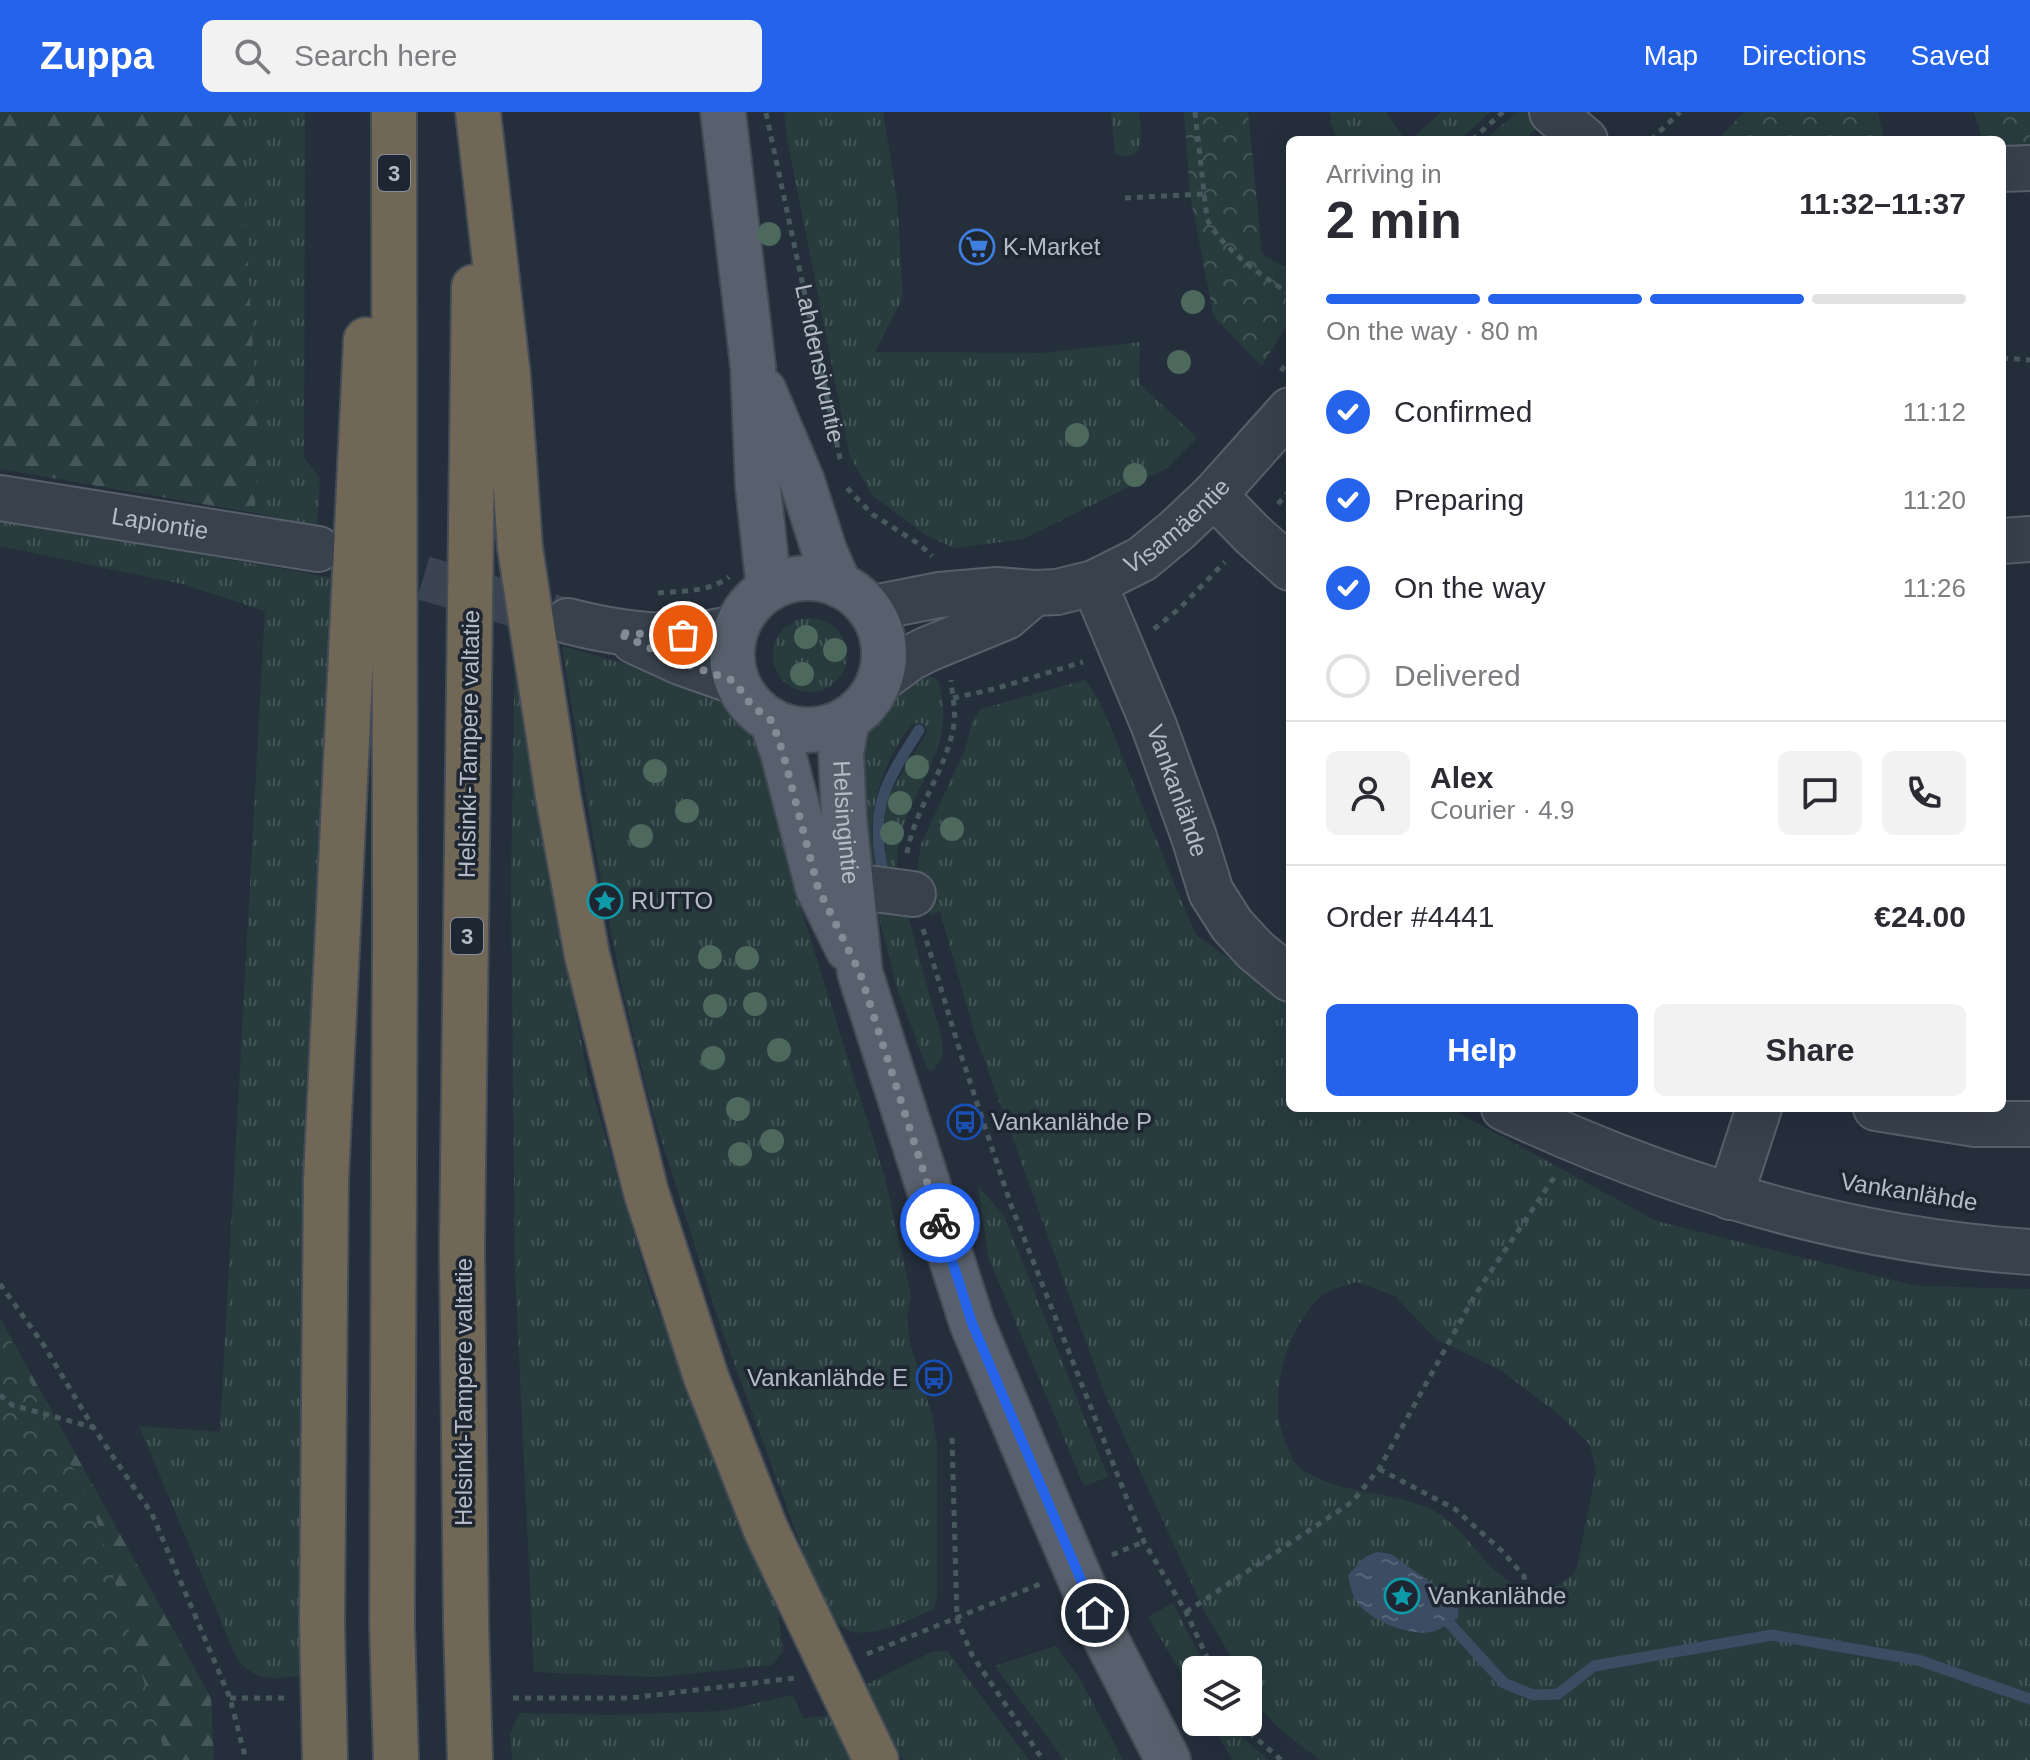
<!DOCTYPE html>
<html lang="en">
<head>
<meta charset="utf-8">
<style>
	body { margin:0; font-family:Arial,sans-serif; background:#f2f2f3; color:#2b2b33; height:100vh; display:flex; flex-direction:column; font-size:30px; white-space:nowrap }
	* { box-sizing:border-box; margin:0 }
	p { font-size:26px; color:#7c7c81 }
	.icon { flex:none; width:44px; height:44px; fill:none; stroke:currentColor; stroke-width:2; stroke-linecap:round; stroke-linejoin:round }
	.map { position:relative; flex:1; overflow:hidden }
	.panel { position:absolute; left:1286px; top:24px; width:720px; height:976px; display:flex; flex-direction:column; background:#fff; border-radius:12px; box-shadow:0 8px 32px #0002 }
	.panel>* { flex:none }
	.buttons { position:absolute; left:1182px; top:1544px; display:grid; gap:16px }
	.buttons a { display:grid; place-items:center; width:80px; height:80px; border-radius:12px; background:#fff; box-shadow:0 8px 32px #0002; font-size:40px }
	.pin { position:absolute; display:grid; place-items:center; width:68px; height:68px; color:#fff; margin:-34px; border:4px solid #fff; border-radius:50%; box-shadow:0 2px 8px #0007 }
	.courier { position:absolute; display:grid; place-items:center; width:80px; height:80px; margin:-40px; border:6px solid #2563eb; border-radius:50%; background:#fff; color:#222; box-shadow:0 2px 10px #0007 }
	.head em { font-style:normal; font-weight:700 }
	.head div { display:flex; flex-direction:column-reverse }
	.head { display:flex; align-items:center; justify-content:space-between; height:136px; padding:0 40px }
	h1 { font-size:52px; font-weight:700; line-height:60px }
	.bar { display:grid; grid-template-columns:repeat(4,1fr); gap:12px 8px; align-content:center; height:96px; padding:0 40px }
	.bar i { height:10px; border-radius:6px; background:#e1e1e2 }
	.bar .on { background:#2563eb }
	.bar p { grid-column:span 4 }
	.line { display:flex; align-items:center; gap:20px; padding:0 40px; border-top:2px solid #e1e1e2 }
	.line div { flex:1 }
	.round { display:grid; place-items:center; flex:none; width:84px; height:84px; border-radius:12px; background:#f2f2f3 }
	ol { padding:0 40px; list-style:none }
	li { display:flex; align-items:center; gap:24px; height:88px }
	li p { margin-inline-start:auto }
	li .icon { padding:8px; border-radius:50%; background:#2563eb; color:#fff; stroke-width:4 }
	li:last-child { color:#7c7c81 }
	li i { width:44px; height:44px; border:4px solid #e1e1e2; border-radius:50% }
	.action { display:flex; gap:16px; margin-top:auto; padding:16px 40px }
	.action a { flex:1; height:92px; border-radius:12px; background:#2563eb; color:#fff; font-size:32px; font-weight:700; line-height:92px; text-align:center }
	.action a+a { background:#f2f2f3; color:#2b2b33 }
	header { display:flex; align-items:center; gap:48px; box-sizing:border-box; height:112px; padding:0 40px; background:#2563eb; color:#fff }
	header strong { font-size:38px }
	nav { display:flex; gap:44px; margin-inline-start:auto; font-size:28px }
	.search { width:560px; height:72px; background:#f2f2f3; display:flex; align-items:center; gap:20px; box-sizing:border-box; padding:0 28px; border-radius:12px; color:#7c7c81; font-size:30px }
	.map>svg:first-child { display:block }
	.grass { fill:url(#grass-tufts); fill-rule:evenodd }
	.forest { fill:url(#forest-firs) }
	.park { fill:url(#park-crowns) }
	.water { fill:url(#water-ripples) }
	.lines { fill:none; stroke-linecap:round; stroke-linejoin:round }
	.stream { stroke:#3c4d63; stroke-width:11 }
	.minor-tunnel { stroke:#3b4451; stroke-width:44; stroke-dasharray:44 22; stroke-linecap:butt }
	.minor-casing { stroke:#575f6a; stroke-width:48 }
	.major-casing { stroke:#424a55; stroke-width:48 }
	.highway-casing { stroke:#444c57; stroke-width:48 }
	.path { stroke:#47595c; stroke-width:5; stroke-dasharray:6 6; stroke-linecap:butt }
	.minor { stroke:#39414c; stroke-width:44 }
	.major { stroke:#57606c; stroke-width:44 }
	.highway { stroke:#716757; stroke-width:44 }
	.major-bridge-casing { stroke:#424a55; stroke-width:48; stroke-linecap:butt }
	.major-bridge { stroke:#57606c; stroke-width:44 }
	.tree { fill:#4d685c }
	.done { stroke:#838b96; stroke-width:8; stroke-dasharray:0 14.4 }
	.route { stroke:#2563eb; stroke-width:10 }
	.labels { text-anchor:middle; stroke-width:7; stroke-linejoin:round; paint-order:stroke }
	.shield { fill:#1e2631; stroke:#888f9a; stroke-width:2 }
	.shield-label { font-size:22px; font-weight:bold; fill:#b5bcc7 }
	.poi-label { font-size:24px; fill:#b5bcc7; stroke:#1e2631; text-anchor:start }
	.street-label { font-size:24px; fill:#b5bcc7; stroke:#1e2631 }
</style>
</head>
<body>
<header>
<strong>Zuppa</strong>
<div class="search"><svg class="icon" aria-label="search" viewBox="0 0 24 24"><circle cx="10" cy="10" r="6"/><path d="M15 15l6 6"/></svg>Search here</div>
<nav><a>Map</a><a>Directions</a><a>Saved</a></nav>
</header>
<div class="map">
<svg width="2030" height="1648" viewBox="0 0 2030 1648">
	<defs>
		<pattern id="grass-tufts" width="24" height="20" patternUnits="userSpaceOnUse" patternTransform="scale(2)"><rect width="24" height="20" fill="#283c3e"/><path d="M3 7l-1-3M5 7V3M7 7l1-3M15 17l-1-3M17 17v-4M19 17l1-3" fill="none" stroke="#455658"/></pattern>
		<pattern id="forest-firs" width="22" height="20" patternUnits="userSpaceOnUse" patternTransform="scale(2)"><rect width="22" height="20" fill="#283c3e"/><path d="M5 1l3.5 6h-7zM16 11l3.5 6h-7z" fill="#455658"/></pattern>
		<pattern id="park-crowns" width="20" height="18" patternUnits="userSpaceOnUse" patternTransform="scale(2)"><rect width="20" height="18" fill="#283c3e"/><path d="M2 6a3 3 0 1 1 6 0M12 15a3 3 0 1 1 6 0" fill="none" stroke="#455658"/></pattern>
		<pattern id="water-ripples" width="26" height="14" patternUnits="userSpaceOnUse" patternTransform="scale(2)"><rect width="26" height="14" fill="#3c4d63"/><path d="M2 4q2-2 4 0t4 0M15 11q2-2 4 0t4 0" fill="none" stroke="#566578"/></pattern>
	</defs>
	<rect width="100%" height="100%" fill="#252f3c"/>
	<!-- grass -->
	<path class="grass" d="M240,0H305L304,346L320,366L317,415L255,401L257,315Z
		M784,0H883L897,87L903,185L875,240L1041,241L1140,230L1139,271L1197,326L1167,356L1023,427L954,436L926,423L873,384L850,345L787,27Z
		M1111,0H1139C1141,20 1148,52 1115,42Z
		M1330,0H1386L1405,28H1337L1331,12Z
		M1442,0H1490L1459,28H1410Z
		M1517,0H1536L1546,8L1524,28H1485Z
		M0,406L333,466L303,1156L301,1564C272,1566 261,1571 238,1549L139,1314L220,1320L265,499L182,472L0,434Z
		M773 543a37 37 0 1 1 74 0a37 37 0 1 1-74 0Z
		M562,534L701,574L731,592L759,638L802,800L884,1062L911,1183L907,1206L910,1232L932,1303L937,1333V1484L934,1497C909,1507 859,1536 837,1510C829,1500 824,1487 817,1477L718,1207L652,998L622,876L593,725Z
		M515,540L548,756L588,965L652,1184L776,1485L783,1540L771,1553L657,1565L534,1560L515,1159L511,768Z
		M929,564L937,567C963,641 900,680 897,748C896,766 903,784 908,802C918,844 930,885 942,927L943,943L934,958H928L898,879L875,790L863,720V632C874,603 901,577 929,564ZM914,611L924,612L928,619L887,686L885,700L887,759H878C875,744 872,730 872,715C873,681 891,635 914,611Z
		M1085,568L1100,590L1195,822L1290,890V996H1450L1656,1109L1917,1174L2030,1177V1648H1320C1290,1624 1248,1600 1248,1558H1239L1205,1501L1105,1282L975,922L940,800L931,803L917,761L921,732L965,638L972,609L981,597ZM1357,1170L1395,1184L1436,1227L1502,1259L1562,1305L1590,1333L1596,1360L1576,1459C1561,1475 1544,1482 1522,1475C1488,1465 1468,1418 1436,1400C1394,1377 1338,1385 1299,1355C1293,1350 1290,1341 1287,1334C1266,1290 1284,1221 1318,1187C1329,1177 1343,1174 1357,1170ZM1360,1493L1458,1506C1451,1510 1443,1516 1436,1518C1410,1528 1379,1508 1360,1493Z
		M978,1074L1004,1104L1108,1365L1084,1374L988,1144Z
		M1173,1491L1207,1558H1196V1586L1148,1505Z
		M1056,1534L1081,1569L1123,1648H1064L995,1554Z
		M947,1539L1029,1648H903L861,1575L932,1540Z
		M792,1583L804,1607L829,1603L853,1648H512L510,1622L519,1601L609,1603L724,1599Z
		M1210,1610H1234L1240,1623L1269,1648H1233Z"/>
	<!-- forest -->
	<path class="forest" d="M0,0H240L257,315L255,401L0,357Z
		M0,1206L211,1586L214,1648H0Z"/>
	<!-- park -->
	<path class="park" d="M1184,0H1248L1262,142L1283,154L1290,163V208L1262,254L1214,205L1190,83Z
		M1744,0H1878L1884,28H1717Z
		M1974,0H2030V44H2002V28H1982Z
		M0,1207L95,1402L167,1648H0Z"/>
	<!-- water -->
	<path class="water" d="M1377,1440L1391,1442L1459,1491L1458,1506C1451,1510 1443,1516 1435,1519C1413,1526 1374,1510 1359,1493C1352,1484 1350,1474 1348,1463L1365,1445Z"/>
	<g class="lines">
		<!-- stream -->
		<path class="stream" d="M883,761C870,694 884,673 919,618
			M1449,1511L1504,1571L1533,1583L1558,1582L1594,1554L1772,1523L1918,1548L2030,1587"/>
		<!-- minor-tunnel -->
		<path class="minor-tunnel" d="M360,447L562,507"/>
		<!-- minor casing -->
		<g class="minor-casing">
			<g id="minor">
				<path d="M1552,0L1585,28"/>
				<path d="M2002,57L2030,56"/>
				<path d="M1214,383L1252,422L1290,456"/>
				<path id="s2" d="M0,386L318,437"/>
				<path d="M2002,429L2030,427"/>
				<path id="s3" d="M1094,471L1154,614L1194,725L1211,780L1232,813L1255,838L1290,867"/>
				<path id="s4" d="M868,495H878L939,483L997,478L1034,481L1057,480L1094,471L1142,447L1177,418L1214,383L1290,298"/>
				<path d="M568,509C622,523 683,531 737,515"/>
				<path d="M634,529L680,550L734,569"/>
				<path d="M879,569L910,546L928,537L1006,505L1034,481"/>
				<path d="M852,774L913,782"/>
				<path d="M1504,996C1670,1074 1846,1128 2030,1140"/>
				<path d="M1876,996L1975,1012H2030"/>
				<path d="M1730,1085L1759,996"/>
			</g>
		</g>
		<!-- major casing -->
		<g class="major-casing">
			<g id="major">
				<path d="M723,0L753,254L758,375L769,477"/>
				<path d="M764,279L802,369L824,438L839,473"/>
				<circle cx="808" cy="542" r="76"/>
				<path id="s5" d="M847,607L841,641L844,706L860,861L972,1211L1050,1397"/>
				<path d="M772,609L783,641L818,776L848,837"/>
				<path d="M1106,1527L1168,1648"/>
			</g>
		</g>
		<!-- highway casing -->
		<g class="highway-casing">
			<path id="highway" d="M394,0L395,825L392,1513L396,1648
				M478,0L508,264L520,436L558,684L587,843L646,1080L706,1265L766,1418L876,1648
				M325,1648L322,1511L326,1068L366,228
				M470,1648L466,1512L462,1136L474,175"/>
		</g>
		<!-- path -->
		<g class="path">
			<path d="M1195,0L1207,107C1221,136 1262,164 1290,182"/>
			<path id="s1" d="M766,1L841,351"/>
			<path d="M1472,28L1503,0"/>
			<path d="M1651,28L1680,0"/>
			<path d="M1125,86L1203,82"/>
			<path d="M2002,246L2030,248"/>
			<path d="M1281,259L1290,247"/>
			<path d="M847,376L872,402L919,432L932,444"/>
			<path d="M1278,392L1290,378"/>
			<path d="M658,481C683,479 709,480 729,465"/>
			<path d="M1154,517L1180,496L1225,450"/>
			<path d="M953,586L994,577L1083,550"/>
			<path d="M907,741C915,696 947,657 954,612C956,598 952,582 951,568"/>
			<path d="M923,817L962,946L1011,1093L1144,1430L1186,1500L1213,1558"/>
			<path d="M0,1172L43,1232L93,1315L152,1402L230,1586L246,1648"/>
			<path d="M0,1283L12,1293L92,1315"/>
			<path d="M952,1326L957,1507L972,1543L1043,1648"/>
			<path d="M1379,1357L1455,1397L1502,1439L1524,1464L1527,1490"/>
			<path d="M1112,1443L1143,1430"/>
			<path d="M1186,1500L1352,1390L1379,1357L1475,1183L1557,1061"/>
			<path d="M867,1542L1040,1472"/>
			<path d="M230,1586H285"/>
			<path d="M513,1586H630L795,1566"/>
			<path d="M1243,1610L1249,1620L1281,1648"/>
		</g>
		<!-- minor -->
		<use href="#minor" class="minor"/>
		<!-- major -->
		<use href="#major" class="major"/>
		<!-- highway -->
		<use href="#highway" class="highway"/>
		<!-- major-bridge casing -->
		<g class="major-bridge-casing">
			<path id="major-bridge" d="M1050,1397L1106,1527"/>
		</g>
		<!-- major-bridge -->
		<use href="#major-bridge" class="major-bridge"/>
	</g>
	<!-- trees -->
	<g class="tree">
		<circle cx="769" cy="122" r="12"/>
		<circle cx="1193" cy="190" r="12"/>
		<circle cx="1179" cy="250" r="12"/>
		<circle cx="1077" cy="323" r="12"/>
		<circle cx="1135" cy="363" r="12"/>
		<circle cx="806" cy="525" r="12"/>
		<circle cx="835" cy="538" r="12"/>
		<circle cx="802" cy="562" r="12"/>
		<circle cx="917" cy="655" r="12"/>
		<circle cx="655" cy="659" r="12"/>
		<circle cx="900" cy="691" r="12"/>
		<circle cx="687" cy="699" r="12"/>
		<circle cx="952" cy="717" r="12"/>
		<circle cx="892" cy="721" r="12"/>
		<circle cx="641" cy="724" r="12"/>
		<circle cx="710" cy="845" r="12"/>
		<circle cx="747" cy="846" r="12"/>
		<circle cx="755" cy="892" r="12"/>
		<circle cx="715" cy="894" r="12"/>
		<circle cx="779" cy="938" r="12"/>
		<circle cx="713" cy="946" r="12"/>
		<circle cx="738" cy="997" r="12"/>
		<circle cx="772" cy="1029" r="12"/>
		<circle cx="740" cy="1042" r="12"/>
	</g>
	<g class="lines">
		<!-- done -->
		<path class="done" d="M683,523L618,521L680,550L734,569L752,594L772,609L783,641L818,776L860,861L940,1111"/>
		<!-- route -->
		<path class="route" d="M940,1111L972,1211L1095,1501"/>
	</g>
	<!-- icons -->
	<defs>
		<g id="supermarket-ring" transform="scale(1.8)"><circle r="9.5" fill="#1e2631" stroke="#3f7fe0" stroke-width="1.5"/><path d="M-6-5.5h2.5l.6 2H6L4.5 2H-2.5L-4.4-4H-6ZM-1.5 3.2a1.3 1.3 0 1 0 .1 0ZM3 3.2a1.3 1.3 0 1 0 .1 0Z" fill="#3f7fe0"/></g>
		<g id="sight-ring" transform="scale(1.8)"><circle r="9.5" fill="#1e2631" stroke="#0f9aa8" stroke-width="1.5"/><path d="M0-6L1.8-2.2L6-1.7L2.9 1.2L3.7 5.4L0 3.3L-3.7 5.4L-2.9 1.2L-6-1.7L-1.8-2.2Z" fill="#0f9aa8"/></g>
		<g id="bus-ring" transform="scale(1.8)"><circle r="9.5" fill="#1e2631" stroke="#1a4fb4" stroke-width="1.5"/><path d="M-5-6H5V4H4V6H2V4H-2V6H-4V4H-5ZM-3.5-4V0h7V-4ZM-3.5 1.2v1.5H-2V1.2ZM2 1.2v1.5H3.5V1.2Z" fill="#1a4fb4"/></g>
	</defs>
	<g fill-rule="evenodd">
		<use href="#supermarket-ring" x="977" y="135"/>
		<use href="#sight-ring" x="605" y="789"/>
		<use href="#bus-ring" x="965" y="1010"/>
		<use href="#bus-ring" x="934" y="1266"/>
		<use href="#sight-ring" x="1402" y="1484"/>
	</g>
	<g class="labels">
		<!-- shield labels -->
		<g class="shield">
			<rect x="378" y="43" width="32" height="36" rx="6"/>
			<rect x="451" y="806" width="32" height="36" rx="6"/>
		</g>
		<g class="shield-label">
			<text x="394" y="69">3</text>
			<text x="467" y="832">3</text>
		</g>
		<!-- poi labels -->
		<g class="poi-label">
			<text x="1003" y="143">K-Market</text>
			<text x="631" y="797">RUTTO</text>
			<text x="991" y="1018">Vankanlähde P</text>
			<text x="908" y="1274" text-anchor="end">Vankanlähde E</text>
			<text x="1428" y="1492">Vankanlähde</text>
		</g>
		<!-- street labels -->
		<g class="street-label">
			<text dy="8" stroke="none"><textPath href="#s1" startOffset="256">Lahdensivuntie</textPath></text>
			<text dy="8" stroke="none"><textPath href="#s2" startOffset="162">Lapiontie</textPath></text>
			<text dy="8" stroke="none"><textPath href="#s4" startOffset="330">Visamäentie</textPath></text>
			<text transform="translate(469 632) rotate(-89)" y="8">Helsinki-Tampere valtatie</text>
			<text dy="8" stroke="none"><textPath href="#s3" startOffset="224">Vankanlähde</textPath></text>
			<text dy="8" stroke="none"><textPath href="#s5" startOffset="104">Helsingintie</textPath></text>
			<text transform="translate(1909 1080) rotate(9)" y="8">Vankanlähde</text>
			<text transform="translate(464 1280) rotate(-90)" y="8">Helsinki-Tampere valtatie</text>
		</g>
	</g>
</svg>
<div class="buttons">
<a><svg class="icon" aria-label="layers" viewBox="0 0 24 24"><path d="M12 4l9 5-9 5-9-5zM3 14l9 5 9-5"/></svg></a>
</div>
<div class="pin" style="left:683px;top:523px;background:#ea580c"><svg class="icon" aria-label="bag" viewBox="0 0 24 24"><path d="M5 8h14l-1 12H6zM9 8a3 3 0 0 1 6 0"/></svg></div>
<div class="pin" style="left:1095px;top:1501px;background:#1f2937"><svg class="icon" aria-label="home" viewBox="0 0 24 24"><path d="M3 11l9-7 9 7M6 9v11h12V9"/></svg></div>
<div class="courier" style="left:940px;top:1111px"><svg class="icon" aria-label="bike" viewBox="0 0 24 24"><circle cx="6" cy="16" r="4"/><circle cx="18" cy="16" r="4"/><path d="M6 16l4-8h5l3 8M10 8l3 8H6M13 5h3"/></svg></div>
<section class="panel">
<div class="head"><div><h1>2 min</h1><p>Arriving in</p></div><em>11:32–11:37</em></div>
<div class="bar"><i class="on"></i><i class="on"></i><i class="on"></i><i></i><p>On the way · 80 m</p></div>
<ol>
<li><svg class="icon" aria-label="check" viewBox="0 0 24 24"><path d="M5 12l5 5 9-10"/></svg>Confirmed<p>11:12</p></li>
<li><svg class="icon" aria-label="check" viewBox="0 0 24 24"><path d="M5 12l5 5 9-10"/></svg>Preparing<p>11:20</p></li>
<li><svg class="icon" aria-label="check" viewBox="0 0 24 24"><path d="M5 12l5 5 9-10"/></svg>On the way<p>11:26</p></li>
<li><i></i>Delivered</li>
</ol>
<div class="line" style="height:144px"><a class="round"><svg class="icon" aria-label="person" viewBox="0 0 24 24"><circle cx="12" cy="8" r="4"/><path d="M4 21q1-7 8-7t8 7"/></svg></a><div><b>Alex</b><p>Courier · 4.9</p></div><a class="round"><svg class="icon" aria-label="chat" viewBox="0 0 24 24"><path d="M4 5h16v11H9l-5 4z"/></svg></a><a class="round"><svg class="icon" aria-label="phone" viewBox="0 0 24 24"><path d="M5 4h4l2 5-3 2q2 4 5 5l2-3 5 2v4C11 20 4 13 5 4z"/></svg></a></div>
<div class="line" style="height:104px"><div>Order #4441</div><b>€24.00</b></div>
<div class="action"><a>Help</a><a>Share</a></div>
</section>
</div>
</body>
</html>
